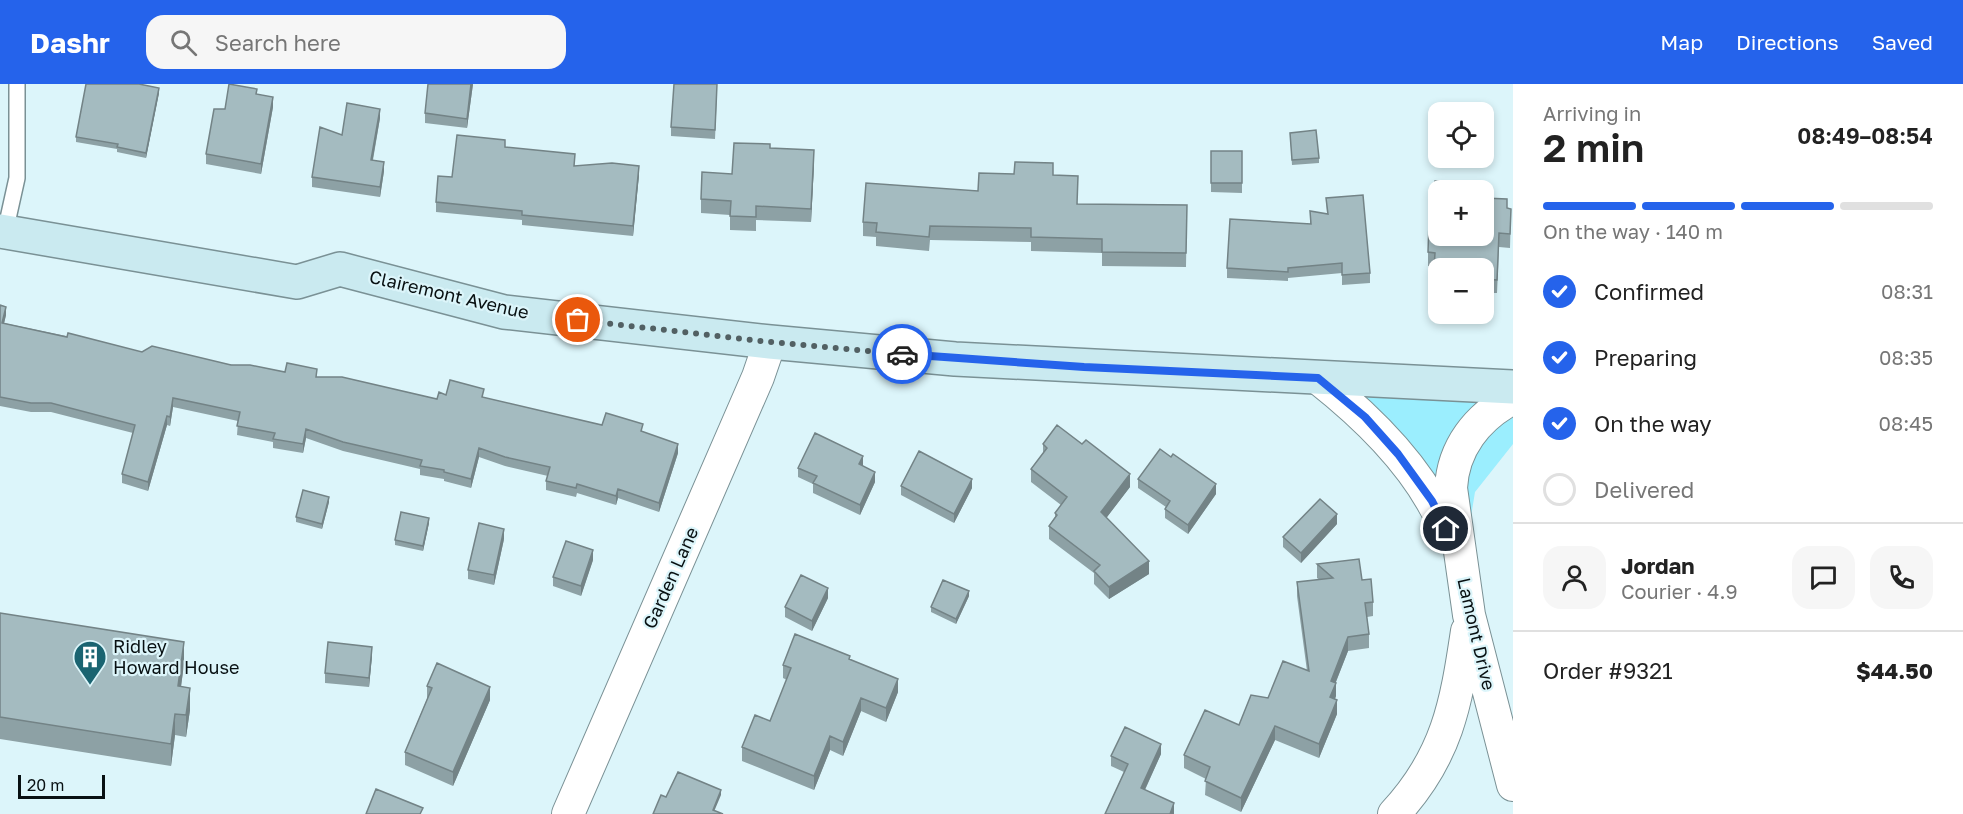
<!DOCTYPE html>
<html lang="en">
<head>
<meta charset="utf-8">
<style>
	body { margin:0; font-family:"Golos Text",sans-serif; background:#f6f6f6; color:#222; height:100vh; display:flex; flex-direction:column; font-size:22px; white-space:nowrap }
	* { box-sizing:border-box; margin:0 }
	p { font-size:20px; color:#767676 }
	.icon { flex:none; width:33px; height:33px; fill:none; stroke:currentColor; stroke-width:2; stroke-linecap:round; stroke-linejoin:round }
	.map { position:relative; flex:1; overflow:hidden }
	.sheet { display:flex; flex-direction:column; background:#fff; width:450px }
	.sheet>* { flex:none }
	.tools { position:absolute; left:1428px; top:18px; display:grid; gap:12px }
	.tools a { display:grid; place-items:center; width:66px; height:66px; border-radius:12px; background:#fff; box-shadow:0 3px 9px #0003; font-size:30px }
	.scale { position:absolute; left:18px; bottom:15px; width:87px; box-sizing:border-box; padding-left:6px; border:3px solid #081012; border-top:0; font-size:16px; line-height:21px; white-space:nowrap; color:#081012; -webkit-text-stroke:4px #dcf5fa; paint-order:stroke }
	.pin { position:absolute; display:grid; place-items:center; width:51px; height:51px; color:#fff; margin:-26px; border:3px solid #fff; border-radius:50%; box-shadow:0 2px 6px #0007 }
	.courier { position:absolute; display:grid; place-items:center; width:60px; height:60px; margin:-30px; border:4px solid #2563eb; border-radius:50%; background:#fff; color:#222; box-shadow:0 2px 8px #0007 }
	.headline em { font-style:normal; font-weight:600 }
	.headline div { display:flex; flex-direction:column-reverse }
	.headline { display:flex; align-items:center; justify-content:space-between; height:102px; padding:0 30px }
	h1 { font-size:39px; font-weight:600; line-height:45px }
	.bar { display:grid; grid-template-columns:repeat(4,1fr); gap:9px 6px; align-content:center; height:72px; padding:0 30px }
	.bar i { height:8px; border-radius:4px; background:#e0e0e0 }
	.bar .selected { background:#2563eb }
	.bar p { grid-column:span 4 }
	.line { display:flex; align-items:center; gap:15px; padding:0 30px; border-top:2px solid #e0e0e0 }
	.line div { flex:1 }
	.round { display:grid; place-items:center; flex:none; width:63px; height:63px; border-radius:18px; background:#f6f6f6 }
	ol { padding:0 30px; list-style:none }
	li { display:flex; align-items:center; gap:18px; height:66px }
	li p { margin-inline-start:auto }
	li .icon { padding:6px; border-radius:50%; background:#2563eb; color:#fff; stroke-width:4 }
	li:last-child { color:#767676 }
	li i { width:33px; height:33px; border:3px solid #e0e0e0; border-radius:50% }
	header { display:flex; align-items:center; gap:36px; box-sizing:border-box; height:84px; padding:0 30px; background:#2563eb; color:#fff }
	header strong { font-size:28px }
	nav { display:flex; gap:33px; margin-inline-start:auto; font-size:21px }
	.search { width:420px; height:54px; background:#f6f6f6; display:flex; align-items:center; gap:15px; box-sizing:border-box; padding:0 21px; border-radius:18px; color:#767676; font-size:22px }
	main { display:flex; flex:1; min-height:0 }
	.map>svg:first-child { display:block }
	.green { fill:#9beefe }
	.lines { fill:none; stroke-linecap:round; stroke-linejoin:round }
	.lane-casing { stroke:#7a9195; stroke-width:18 }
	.street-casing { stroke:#7a9195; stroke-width:34 }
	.secondary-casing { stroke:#7a9195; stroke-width:36 }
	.lane { stroke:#fff; stroke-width:15 }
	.street { stroke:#fff; stroke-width:32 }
	.secondary { stroke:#caeaf0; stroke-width:33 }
	.wall { fill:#8da1a5 }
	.shaded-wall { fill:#738386 }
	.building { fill:#a4bbc0; stroke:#738386; stroke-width:1.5 }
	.done { stroke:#526063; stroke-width:6; stroke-dasharray:0 10.8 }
	.route { stroke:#2563eb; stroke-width:8 }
	.labels { text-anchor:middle; stroke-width:4.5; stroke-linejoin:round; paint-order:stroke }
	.street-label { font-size:18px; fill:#081012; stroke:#dcf5fa }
	.poi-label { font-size:18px; fill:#081012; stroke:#dcf5fa; text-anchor:start }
</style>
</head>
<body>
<header>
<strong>Dashr</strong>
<div class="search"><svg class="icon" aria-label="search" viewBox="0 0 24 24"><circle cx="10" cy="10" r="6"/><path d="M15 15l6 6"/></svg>Search here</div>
<nav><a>Map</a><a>Directions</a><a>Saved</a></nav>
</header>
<main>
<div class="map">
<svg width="1513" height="730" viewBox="0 0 1513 730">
	<rect width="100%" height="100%" fill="#dcf5fa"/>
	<!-- green -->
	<path class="green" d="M1323,291L1513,302V360L1475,408L1462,488L1446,445Z"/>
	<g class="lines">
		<!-- lane casing -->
		<g class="lane-casing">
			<path id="lane" d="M5,148L17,94V0"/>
		</g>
		<!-- street casing -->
		<g class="street-casing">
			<path id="street" d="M1319,295C1371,336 1425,389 1449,453
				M1513,314C1477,333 1453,364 1451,404L1469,531L1513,701
				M568,730L758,293L770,258
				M1394,730C1447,673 1456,621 1467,547"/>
		</g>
		<!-- secondary casing -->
		<g class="secondary-casing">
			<path id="secondary" d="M0,147L297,198L340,185L504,228L770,258L955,275L1513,303"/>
		</g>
		<!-- lane -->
		<use href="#lane" class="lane"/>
		<!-- street -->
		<use href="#street" class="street"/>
		<!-- secondary -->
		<use href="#secondary" class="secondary"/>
	</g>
	<!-- wall -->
	<path class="wall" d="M473,0L467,44L425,39V29Z
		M159,9L146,74L117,68V65L76,58V53Z
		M717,9L715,55L671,52V43Z
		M257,10L273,23L261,90L206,80V70L225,25Z
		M380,34L373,76L384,87L380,113L312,103V93L342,51Z
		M1290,49L1319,74V79L1292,81Z
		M505,63L575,82L639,91L633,152L522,141V136L436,128V118L452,93Z
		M770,64L814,80L811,138L756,136V147L730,146V131L701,129V115L732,90Z
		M1211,67H1242V109L1211,108Z
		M1014,90L1053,91L1078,120L1187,121L1186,183L1102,182V169L1031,167V158L930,156L929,167L876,162V153L863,152V138L978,107Z
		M1438,106L1511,125L1510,164L1499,163L1497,209H1484V184H1438V198H1434L1435,182H1428V168L1435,107Z
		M1326,114L1370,189V199L1342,201V189L1288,194V197L1227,194V184L1310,140V127L1327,130Z
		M0,221L6,231L4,239L142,268L317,293L437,315L446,311L484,314L602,341L643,348L678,369L659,428L618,414L616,421L577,409L576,413L546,406V397L548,392L505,382L479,373L471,404L444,397V395L420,391V385L343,367L306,354L303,369L273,364V358L237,351L238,337L173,323L170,342L167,341L148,407L122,399V390L133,349L51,328H31L0,322Z
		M1043,360L1130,403L1106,434L1149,490L1109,515L1094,500V489L1049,455V442L1055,433V429L1061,421L1031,398V385L1043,369Z
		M863,382L875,398L860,431L813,409V400L798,393V384Z
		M1138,395L1216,410L1188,450L1165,434V425L1166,423L1138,404Z
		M901,402L972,404L954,439L901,411Z
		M329,418L322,445L296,438V433Z
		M429,439L423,467L395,461V456Z
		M1337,440L1301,479L1283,463V453Z
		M504,455L494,501L468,495V486Z
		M593,476L581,512L553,502V493Z
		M1317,480L1362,496L1373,518V532L1367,533L1369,550V564L1348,567L1336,598V612L1335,615L1337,630L1319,674L1275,656L1241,728L1205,711L1206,695L1184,684V671L1239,641L1268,614L1307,587L1297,512V498L1320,496L1317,494Z
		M969,512L956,540L931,528V523Z
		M828,514L812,547L785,533V523Z
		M0,529L184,580L181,603L190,626L186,653L175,651L171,682L0,655Z
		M372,572L369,603L325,599V589Z
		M850,575L898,608L886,638L861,627L843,672L830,666L814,706L742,677V663L770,637L787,596L783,594V581Z
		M427,602L490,616L453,702L405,681V668L427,615Z
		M1161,670L1145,706L1174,729V730H1105L1124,688L1111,682V672Z"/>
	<!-- shaded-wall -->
	<path class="shaded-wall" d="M471,0H473L467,44V35Z
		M159,4V9L146,74V69Z
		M273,13V23L261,90V80Z
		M380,25V34L371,85V76Z
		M814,66V80L811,138V125Z
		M384,78V87L380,113V103Z
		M639,82V91L633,152V142Z
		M6,223V231L2,248V239Z
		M173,314V323L170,342V333Z
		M167,332V341L148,407V398Z
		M306,345V354L303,369V360Z
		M678,360V369L659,428V419Z
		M479,364V373L471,404V395Z
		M863,372V382L859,380Z
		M875,388V398L860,431V421Z
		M1130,390V403L1101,441V428Z
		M972,395V404L954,439V430Z
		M1216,400V410L1188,450V441Z
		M618,405V414L616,421V412Z
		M329,413V418L322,445V440Z
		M1337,430V440L1301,479V469Z
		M429,434V439L423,467V462Z
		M504,445V455L494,501V491Z
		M593,466V476L581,512V502Z
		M1149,477V490L1109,515V503Z
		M828,504V514L812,547V537Z
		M969,507V512L956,540V535Z
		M1348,553V567L1331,610V597Z
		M184,558V580L178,624V602Z
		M372,563V572L369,603V594Z
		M898,595V608L886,638V624Z
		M1336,599V612L1330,627V613Z
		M490,603V616L453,702V688Z
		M190,604V626L186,653V631Z
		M861,614V627L843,672V658Z
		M1337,616V630L1319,674V660Z
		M175,630V651L171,682V660Z
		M1275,642V656L1241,728V714Z
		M830,652V666L814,706V692Z
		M1161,660V670L1141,714V704Z
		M721,706V711L713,730V726Z
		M1174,719V730H1170Z"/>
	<!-- building -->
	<path class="building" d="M86,0H139L159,4L146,69L117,63L118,60L76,53Z
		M229,0L257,5L256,10L273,13L261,80L206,70L214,25H225Z
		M428,0H471L467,35L425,29Z
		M674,0H717L715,46L671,43Z
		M347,19L380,25L371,76L384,78L380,103L312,93L320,43L342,51Z
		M1316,46L1319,74L1292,76L1290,49Z
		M457,51L505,56V63L575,70L574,82L612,79L639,82L633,142L522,131V127L436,118L438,92L452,93Z
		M734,59L770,60V64L814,66L811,125L756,122V133L730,132L731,117L701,115L702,88L732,90Z
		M1211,67H1242V99H1211Z
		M1015,78L1053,79V91L1078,92L1077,120L1187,121L1186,169L1102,168V155L1031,153V144L930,142L929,153L876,148L877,139L863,138L866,99L978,107L979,89L1014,90Z
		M1435,97L1467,98V106H1438V152H1484V114L1507,115V124L1511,125L1510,150L1499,149L1497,196L1484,195V184H1434L1435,169L1428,168L1430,107H1435Z
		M1363,111L1370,189L1342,191V179L1288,184V188L1227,184L1230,135L1311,140L1310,127L1328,130L1326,114Z
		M0,221L6,223L2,239L67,253L68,249L142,268L152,262L231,281H250L285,288L287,279L317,285L316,293H342L437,315L439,308L446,311L450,296L484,305L482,313L602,341L606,329L643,340L641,347L678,360L659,419L618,405L616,412L577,400L576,404L546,397L550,383L505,373L479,364L471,395L444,388V386L420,382L422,376L343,358L306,345L303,360L273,355L275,349L237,342L240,328L173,314L170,333L167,332L148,398L122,390L135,341L51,319H31L0,313Z
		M1057,341L1082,360L1086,356L1130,390L1101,428L1149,477L1109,503L1094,487L1100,481L1049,442L1057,431L1055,429L1067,413L1031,385L1047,364L1043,360Z
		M815,349L863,372L859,380L875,388L860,421L813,399L817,392L798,384Z
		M1160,365L1171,373L1173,370L1216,400L1188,441L1165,425L1170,417L1138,395Z
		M919,367L972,395L954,430L901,402Z
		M303,406L329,413L322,440L296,433Z
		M1320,415L1337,430L1301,469L1283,453Z
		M401,428L429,434L423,462L395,456Z
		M479,439L504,445L494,491L468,486Z
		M566,457L593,466L581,502L553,493Z
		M1359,475L1362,496L1371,495L1373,518L1365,519L1369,550L1348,553L1331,597L1336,599L1330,613L1337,616L1319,660L1275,642L1241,714L1205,697L1210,683L1184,671L1205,626L1239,641L1251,611L1268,614L1283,577L1309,587L1297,498L1333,494L1317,480Z
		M801,491L828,504L812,537L785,523Z
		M943,496L969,507L956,535L931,523Z
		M0,529L184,558L178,602L190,604L186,631L175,630L171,660L0,633Z
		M795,550L850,572L849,575L898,595L886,624L861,614L843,658L830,652L814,692L742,663L755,631L770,637L791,584L783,581Z
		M328,558L372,563L369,594L325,589Z
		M437,579L490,603L453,688L405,668L432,604L427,602Z
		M1125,643L1161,660L1141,704L1174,719L1170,730H1105L1128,680L1111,672Z
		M678,688L721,706L713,726L723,730H653L661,711L666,713Z
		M376,705L423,724L420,730H366Z"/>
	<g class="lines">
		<!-- done -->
		<path class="done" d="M578,236L770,258L902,270"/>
		<!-- route -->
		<path class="route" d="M902,270L1084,283L1318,294L1365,333L1398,370L1432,417L1446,445"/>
	</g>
	<!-- icons -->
	<defs>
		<g id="building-pin" transform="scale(1.725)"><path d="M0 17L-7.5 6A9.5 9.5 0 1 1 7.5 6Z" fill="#1a6471" stroke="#dcf5fa"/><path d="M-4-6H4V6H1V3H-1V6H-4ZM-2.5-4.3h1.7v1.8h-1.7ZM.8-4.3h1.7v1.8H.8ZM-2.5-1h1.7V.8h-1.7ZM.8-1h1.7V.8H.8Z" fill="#fff"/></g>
	</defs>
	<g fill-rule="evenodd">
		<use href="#building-pin" x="90" y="573"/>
	</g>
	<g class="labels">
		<!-- street labels -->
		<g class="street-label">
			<text transform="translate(449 211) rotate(13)" y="6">Clairemont Avenue</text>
			<text transform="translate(671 494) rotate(-66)" y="6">Garden Lane</text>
			<text transform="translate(1476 550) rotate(77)" y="6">Lamont Drive</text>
		</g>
		<!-- poi labels -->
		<g class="poi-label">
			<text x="113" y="569">Ridley<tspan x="113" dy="21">Howard House</tspan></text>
		</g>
	</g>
</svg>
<div class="tools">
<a><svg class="icon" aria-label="locate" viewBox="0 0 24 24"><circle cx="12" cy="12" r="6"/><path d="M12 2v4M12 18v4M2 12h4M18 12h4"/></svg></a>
<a>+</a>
<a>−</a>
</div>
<div class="scale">20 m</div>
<div class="pin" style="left:578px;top:236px;background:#ea580c"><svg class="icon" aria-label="bag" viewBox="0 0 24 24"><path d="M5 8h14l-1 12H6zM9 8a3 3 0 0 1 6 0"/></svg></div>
<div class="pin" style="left:1446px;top:445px;background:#1f2937"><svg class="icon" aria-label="home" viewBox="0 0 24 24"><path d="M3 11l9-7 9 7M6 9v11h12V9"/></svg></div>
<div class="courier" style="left:902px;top:270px"><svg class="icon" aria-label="car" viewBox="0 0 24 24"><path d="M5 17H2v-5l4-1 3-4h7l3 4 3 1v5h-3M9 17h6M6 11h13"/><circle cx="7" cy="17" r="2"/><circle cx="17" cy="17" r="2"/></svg></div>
</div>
<section class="sheet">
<div class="headline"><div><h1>2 min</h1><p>Arriving in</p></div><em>08:49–08:54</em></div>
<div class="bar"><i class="selected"></i><i class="selected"></i><i class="selected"></i><i></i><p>On the way · 140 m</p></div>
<ol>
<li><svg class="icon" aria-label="check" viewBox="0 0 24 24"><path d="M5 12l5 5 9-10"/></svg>Confirmed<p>08:31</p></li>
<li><svg class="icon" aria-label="check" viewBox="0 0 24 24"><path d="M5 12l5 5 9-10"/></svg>Preparing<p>08:35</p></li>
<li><svg class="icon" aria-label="check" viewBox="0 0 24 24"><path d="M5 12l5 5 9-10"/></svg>On the way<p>08:45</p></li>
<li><i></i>Delivered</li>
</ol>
<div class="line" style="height:108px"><a class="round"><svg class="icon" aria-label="person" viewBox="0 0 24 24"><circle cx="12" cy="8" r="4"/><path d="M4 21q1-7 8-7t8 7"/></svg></a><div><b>Jordan</b><p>Courier · 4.9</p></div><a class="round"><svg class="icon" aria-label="chat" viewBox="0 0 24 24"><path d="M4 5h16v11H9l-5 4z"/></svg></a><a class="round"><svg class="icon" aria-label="phone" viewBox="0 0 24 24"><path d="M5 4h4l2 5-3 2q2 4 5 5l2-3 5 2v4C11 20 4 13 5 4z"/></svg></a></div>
<div class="line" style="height:78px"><div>Order #9321</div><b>$44.50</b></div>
</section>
</main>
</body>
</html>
